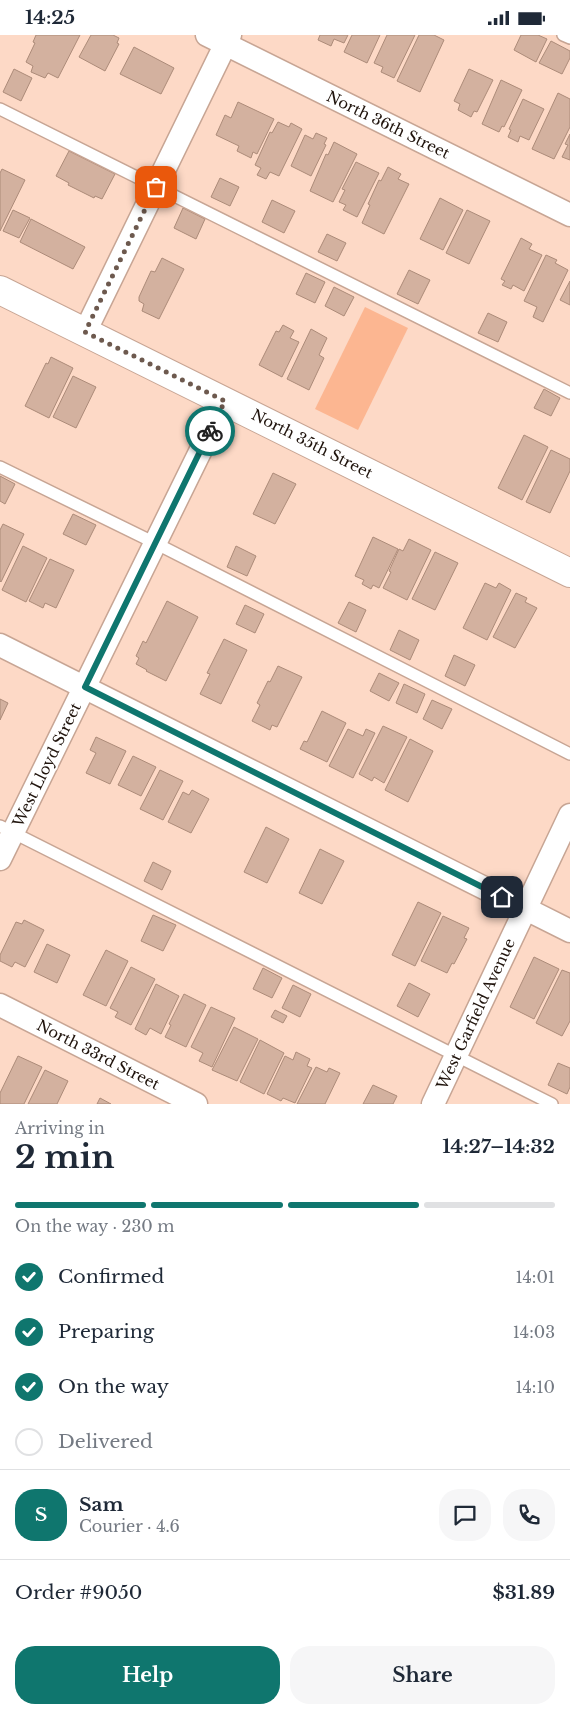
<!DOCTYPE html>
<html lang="en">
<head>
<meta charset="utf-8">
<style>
	body { margin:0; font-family:"Libre Baskerville",serif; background:#f6f6f7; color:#1f2937; height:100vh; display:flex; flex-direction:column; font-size:19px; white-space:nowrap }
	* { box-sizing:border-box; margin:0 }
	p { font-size:16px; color:#747a83 }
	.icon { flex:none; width:28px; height:28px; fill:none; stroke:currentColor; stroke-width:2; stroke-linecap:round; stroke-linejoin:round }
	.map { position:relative; height:1069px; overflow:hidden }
	.sheet { display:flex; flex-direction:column; background:#fff; flex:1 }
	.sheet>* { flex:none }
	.pin { position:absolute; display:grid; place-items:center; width:42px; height:42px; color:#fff; margin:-21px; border-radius:10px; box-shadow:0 2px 8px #0006 }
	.courier { position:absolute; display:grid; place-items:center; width:50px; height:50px; margin:-25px; border:4px solid #0f766e; border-radius:50%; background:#fff; color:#222; box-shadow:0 1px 6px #0007 }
	.overview em { font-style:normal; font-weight:700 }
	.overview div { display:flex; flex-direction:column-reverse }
	.overview { display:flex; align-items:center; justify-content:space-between; height:85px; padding:0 15px }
	h1 { font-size:32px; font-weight:700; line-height:38px }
	.bar { display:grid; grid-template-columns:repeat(4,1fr); gap:8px 5px; align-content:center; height:60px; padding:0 15px }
	.bar i { height:6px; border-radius:4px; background:#e0e1e3 }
	.bar .selected { background:#0f766e }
	.bar p { grid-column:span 4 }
	.line { display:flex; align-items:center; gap:12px; padding:0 15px; border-top:1px solid #e0e1e3 }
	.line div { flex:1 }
	.round { display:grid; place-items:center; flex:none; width:52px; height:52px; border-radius:20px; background:#f6f6f7 }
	ol { padding:0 15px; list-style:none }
	li { display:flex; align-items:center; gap:15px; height:55px }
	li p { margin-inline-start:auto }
	li .icon { padding:5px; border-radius:50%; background:#0f766e; color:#fff; stroke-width:4 }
	li:last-child { color:#747a83 }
	li i { width:28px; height:28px; border:2px solid #e0e1e3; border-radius:50% }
	.action { display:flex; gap:10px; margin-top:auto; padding:10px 15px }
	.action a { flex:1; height:58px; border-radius:20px; background:#0f766e; color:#fff; font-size:20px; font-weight:700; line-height:58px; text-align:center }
	.action a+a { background:#f6f6f7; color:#1f2937 }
	.status { display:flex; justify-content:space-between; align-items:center; height:35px; padding:0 25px; background:#fff; direction:ltr }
	.status svg { height:14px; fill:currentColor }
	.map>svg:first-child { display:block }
	.green { fill:#fcb691 }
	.building { fill:#d3b19f; stroke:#ac8b79 }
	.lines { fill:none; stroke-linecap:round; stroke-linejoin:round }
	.service-casing { stroke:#c7a594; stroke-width:14 }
	.minor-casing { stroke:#c7a594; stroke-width:25 }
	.secondary-casing { stroke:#c7a594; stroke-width:30 }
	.service { stroke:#fff; stroke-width:11 }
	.minor { stroke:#fff; stroke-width:22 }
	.secondary { stroke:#fff; stroke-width:28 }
	.done { stroke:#6d594e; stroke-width:5; stroke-dasharray:0 9 }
	.route { stroke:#0f766e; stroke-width:6 }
	.labels { text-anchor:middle; stroke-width:4; stroke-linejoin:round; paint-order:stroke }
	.street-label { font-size:15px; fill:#20140d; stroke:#fff }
</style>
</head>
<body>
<div class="status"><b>14:25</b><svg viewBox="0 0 49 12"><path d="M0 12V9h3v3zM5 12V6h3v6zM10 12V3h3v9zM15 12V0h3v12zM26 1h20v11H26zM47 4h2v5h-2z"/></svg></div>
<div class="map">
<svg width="570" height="1069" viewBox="0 0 570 1069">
	<rect width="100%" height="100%" fill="#fdd9c6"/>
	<!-- green -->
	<path class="green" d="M365,272L408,293L358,395L315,374Z"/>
	<!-- building -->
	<path class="building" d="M36,0H80L58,43L48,38L45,43L31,37L33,31L26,27L35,8L33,7Z
		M91,0H113L119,3L117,8L119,9L105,36L79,22Z
		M320,0H348L344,8L334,4L331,11L318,5Z
		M352,0H380L367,28L344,17Z
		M387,0H415L394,43L381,37L383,32L374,28Z
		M419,0H434L444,5L420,57L397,46Z
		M521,0H538L547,4L536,27L514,15Z
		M551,6L570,16V23L562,39L539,28Z
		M134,12L174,33L161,59L120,39Z
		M14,34L32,43L21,66L3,57Z
		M469,34L493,45L477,77L474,76L471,82L458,75L460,69L454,66Z
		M501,45L522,55L504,92L502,91L499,97L482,89Z
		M558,58L570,64V92L554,124L532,114Z
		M523,64L544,74L529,105L520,101L518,107L508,102L511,95L509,94Z
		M238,67L274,84L257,119L253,117L251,123L237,116L239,111L216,100L225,80L231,83Z
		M278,87L289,92L291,88L302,94L279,141L270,137L266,144L257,140L261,133L255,130L270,97L272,98Z
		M316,98L327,103L324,109L326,110L311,141L291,131L305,100L313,104Z
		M570,99V125L562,122L568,110L565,109Z
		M334,107L357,119L333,167L310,156L326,119L328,120Z
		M69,116L115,139L102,164L95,161L94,163L68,150L69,148L56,141Z
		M356,127L379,138L357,182L343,175L346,170L339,167L345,155L342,154Z
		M388,132L401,139L398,144L409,149L384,199L362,188L370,170L368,169L379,145L381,146Z
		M2,134L25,145L0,196V138Z
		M220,143L239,152L230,171L211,162Z
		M440,163L463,175L443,215L420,204Z
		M272,165L295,176L284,198L262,187Z
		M183,173L205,184L196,204L174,193Z
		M13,175L30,183L19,203L3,196Z
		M467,175L490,186L469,229L446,218Z
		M31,184L85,212L73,234L20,207Z
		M327,199L346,208L337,226L318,217Z
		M521,203L532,209L529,214L542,220L524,256L513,250L511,254L502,250L505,246L501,244Z
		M546,220L557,225L555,228L568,235L543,287L533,282L537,272L524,266Z
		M162,223L184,234L159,284L142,276L144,269L139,266V262L151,236L155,237Z
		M409,235L430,245L418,269L397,259Z
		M306,238L325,247L315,268L296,259Z
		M570,246V270L560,265Z
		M334,252L354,262L344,281L325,271Z
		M488,278L507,287L498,307L478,298Z
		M283,290L294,296L290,303L299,307L282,342L259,330L276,296L279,297Z
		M311,294L327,303L319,320L324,323L309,355L287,344Z
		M51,322L73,333L49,383L25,371L46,328L48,329Z
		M73,341L96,352L76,393L53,382Z
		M544,354L560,363L551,381L534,373Z
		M524,400L548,412L522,465L498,453Z
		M551,415L570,424V436L550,478L526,467Z
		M273,438L296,449L275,489L253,479Z
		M0,441L15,449L5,469L0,466Z
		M73,479L96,490L86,510L63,499Z
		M3,489L24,499L1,547L0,546V495Z
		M373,502L398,514L379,553L373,550L371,554L362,549L364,545L355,541Z
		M409,504L431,515L407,565L383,553L391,537L389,536L399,514L403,516Z
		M23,511L47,523L26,567L2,555Z
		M236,511L256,521L247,541L227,532Z
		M435,517L458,528L435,575L412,564Z
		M50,524L74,535L56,573L45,568L43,573L29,566Z
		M485,548L496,553L499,548L511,555L487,605L463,593Z
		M516,558L527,563L525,567L537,573L515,613L493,602Z
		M167,566L198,582L166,646L146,636L147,635L136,629L139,623L136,621L143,606L146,608Z
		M349,567L366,575L356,597L338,588Z
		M245,570L264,579L255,598L236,589Z
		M399,595L419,605L410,625L390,615Z
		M224,604L247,615L221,669L200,659L210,639L207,638Z
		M454,620L475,630L465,651L445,641Z
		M278,631L302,642L277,692L272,690L270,695L252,686L260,670L257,668L268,646L270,647Z
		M379,638L399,648L389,666L370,656Z
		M404,649L425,659L417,678L396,668Z
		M0,664L8,668L0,685Z
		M432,665L452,674L442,694L423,684Z
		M322,676L346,688L327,727L300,714L304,706L307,707Z
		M383,691L407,702L384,748L374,742L372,746L359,739Z
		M348,694L363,701L366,694L375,698L353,743L329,731Z
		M96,702L126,716L110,749L86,738L96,718L90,715Z
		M410,704L433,716L408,767L385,755Z
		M133,721L156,732L141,761L118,750Z
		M160,735L183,746L163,785L140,774Z
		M192,755L209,764L191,798L168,787L183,757L189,760Z
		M266,792L289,804L267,848L244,837Z
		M320,814L344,826L322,869L299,858Z
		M153,827L171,836L162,855L144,846Z
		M418,867L441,878L415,931L392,920Z
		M153,880L176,890L163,916L141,906Z
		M443,881L469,893L464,903L467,904L454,929L452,928L447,938L421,926Z
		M24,885L44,895L25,932L15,927L12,932L0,926V920L16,887L22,889Z
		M47,909L70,920L57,948L34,937Z
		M106,915L128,926L106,971L83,960Z
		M534,922L559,934L534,984L510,972Z
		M131,932L155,944L131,990L115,982L118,977L110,973Z
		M263,933L282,943L272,963L253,954Z
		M562,935L570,938V986L562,1001L536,988Z
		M409,948L430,959L418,982L397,971Z
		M156,949L179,961L161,999L150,993L146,1000L135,994Z
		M293,950L311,959L300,982L282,973Z
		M184,959L206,970L186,1012L165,1002L171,990L169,989Z
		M211,972L235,983L212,1032L199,1026L203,1018L191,1012Z
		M275,975L287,981L283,988L271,982Z
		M234,992L258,1004L237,1046L212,1035Z
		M260,1005L284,1018L264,1059L240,1047Z
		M296,1017L310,1024L307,1031L312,1033L295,1068L283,1063L281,1066L267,1059L285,1021L293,1025Z
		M18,1021L42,1032L24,1069H0V1058Z
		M558,1028L570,1033V1052L567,1059L548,1050Z
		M316,1032L327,1037L329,1033L340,1038L325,1069H297Z
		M45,1035L68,1046L57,1069H28Z
		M373,1050L397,1061L393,1069H363Z
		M100,1063L111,1069H97Z"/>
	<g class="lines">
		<!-- service casing -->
		<g class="service-casing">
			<path id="service" d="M563,0L570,3
				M0,74L570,358
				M0,432L155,508L570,719
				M0,791L552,1069"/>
		</g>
		<!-- minor casing -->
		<g class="minor-casing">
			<path id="minor" d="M207,0L570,180
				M85,297L230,0
				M0,610L570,896
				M0,824L225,366
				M0,970L196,1069
				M433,1069L570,780"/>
		</g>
		<!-- secondary casing -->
		<g class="secondary-casing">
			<path id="secondary" d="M0,255L570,538"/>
		</g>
		<!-- service -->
		<use href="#service" class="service"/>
		<!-- minor -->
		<use href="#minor" class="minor"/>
		<!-- secondary -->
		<use href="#secondary" class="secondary"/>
	</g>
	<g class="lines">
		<!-- done -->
		<path class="done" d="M156,152L85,297L225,366L210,396"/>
		<!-- route -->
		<path class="route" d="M210,396L85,652L502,862"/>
	</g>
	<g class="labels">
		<!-- street labels -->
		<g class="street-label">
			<text transform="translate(388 90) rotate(26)" y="5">North 36th Street</text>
			<text transform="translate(312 409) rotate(27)" y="5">North 35th Street</text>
			<text transform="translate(47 730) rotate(-64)" y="5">West Lloyd Street</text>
			<text transform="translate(476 979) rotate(-65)" y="5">West Garfield Avenue</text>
			<text transform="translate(98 1020) rotate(27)" y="5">North 33rd Street</text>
		</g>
	</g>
</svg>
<div class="pin" style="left:156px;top:152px;background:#ea580c"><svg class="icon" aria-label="bag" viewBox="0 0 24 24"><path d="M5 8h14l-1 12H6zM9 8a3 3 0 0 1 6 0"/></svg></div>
<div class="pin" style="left:502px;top:862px;background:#1f2937"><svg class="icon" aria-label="home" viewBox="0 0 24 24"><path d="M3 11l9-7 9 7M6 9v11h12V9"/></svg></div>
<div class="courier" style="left:210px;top:396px"><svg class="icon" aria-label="bike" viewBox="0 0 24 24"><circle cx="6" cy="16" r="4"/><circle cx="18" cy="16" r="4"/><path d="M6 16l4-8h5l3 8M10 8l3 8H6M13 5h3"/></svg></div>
</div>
<section class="sheet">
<div class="overview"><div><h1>2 min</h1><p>Arriving in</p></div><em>14:27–14:32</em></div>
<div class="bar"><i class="selected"></i><i class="selected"></i><i class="selected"></i><i></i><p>On the way · 230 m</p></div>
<ol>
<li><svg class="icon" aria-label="check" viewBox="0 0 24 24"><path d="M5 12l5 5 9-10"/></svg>Confirmed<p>14:01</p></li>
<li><svg class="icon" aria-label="check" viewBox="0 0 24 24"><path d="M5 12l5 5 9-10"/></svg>Preparing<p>14:03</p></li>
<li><svg class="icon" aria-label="check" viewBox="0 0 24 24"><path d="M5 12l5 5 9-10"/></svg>On the way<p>14:10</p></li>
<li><i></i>Delivered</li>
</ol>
<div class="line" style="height:90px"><b class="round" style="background:#0f766e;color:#fff">S</b><div><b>Sam</b><p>Courier · 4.6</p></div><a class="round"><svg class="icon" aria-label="chat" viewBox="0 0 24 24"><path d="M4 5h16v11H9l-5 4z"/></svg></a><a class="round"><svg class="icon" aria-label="phone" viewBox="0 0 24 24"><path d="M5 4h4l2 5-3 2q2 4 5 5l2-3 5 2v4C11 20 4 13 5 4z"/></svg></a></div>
<div class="line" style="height:65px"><div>Order #9050</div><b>$31.89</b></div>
<div class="action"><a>Help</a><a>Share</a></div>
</section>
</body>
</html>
